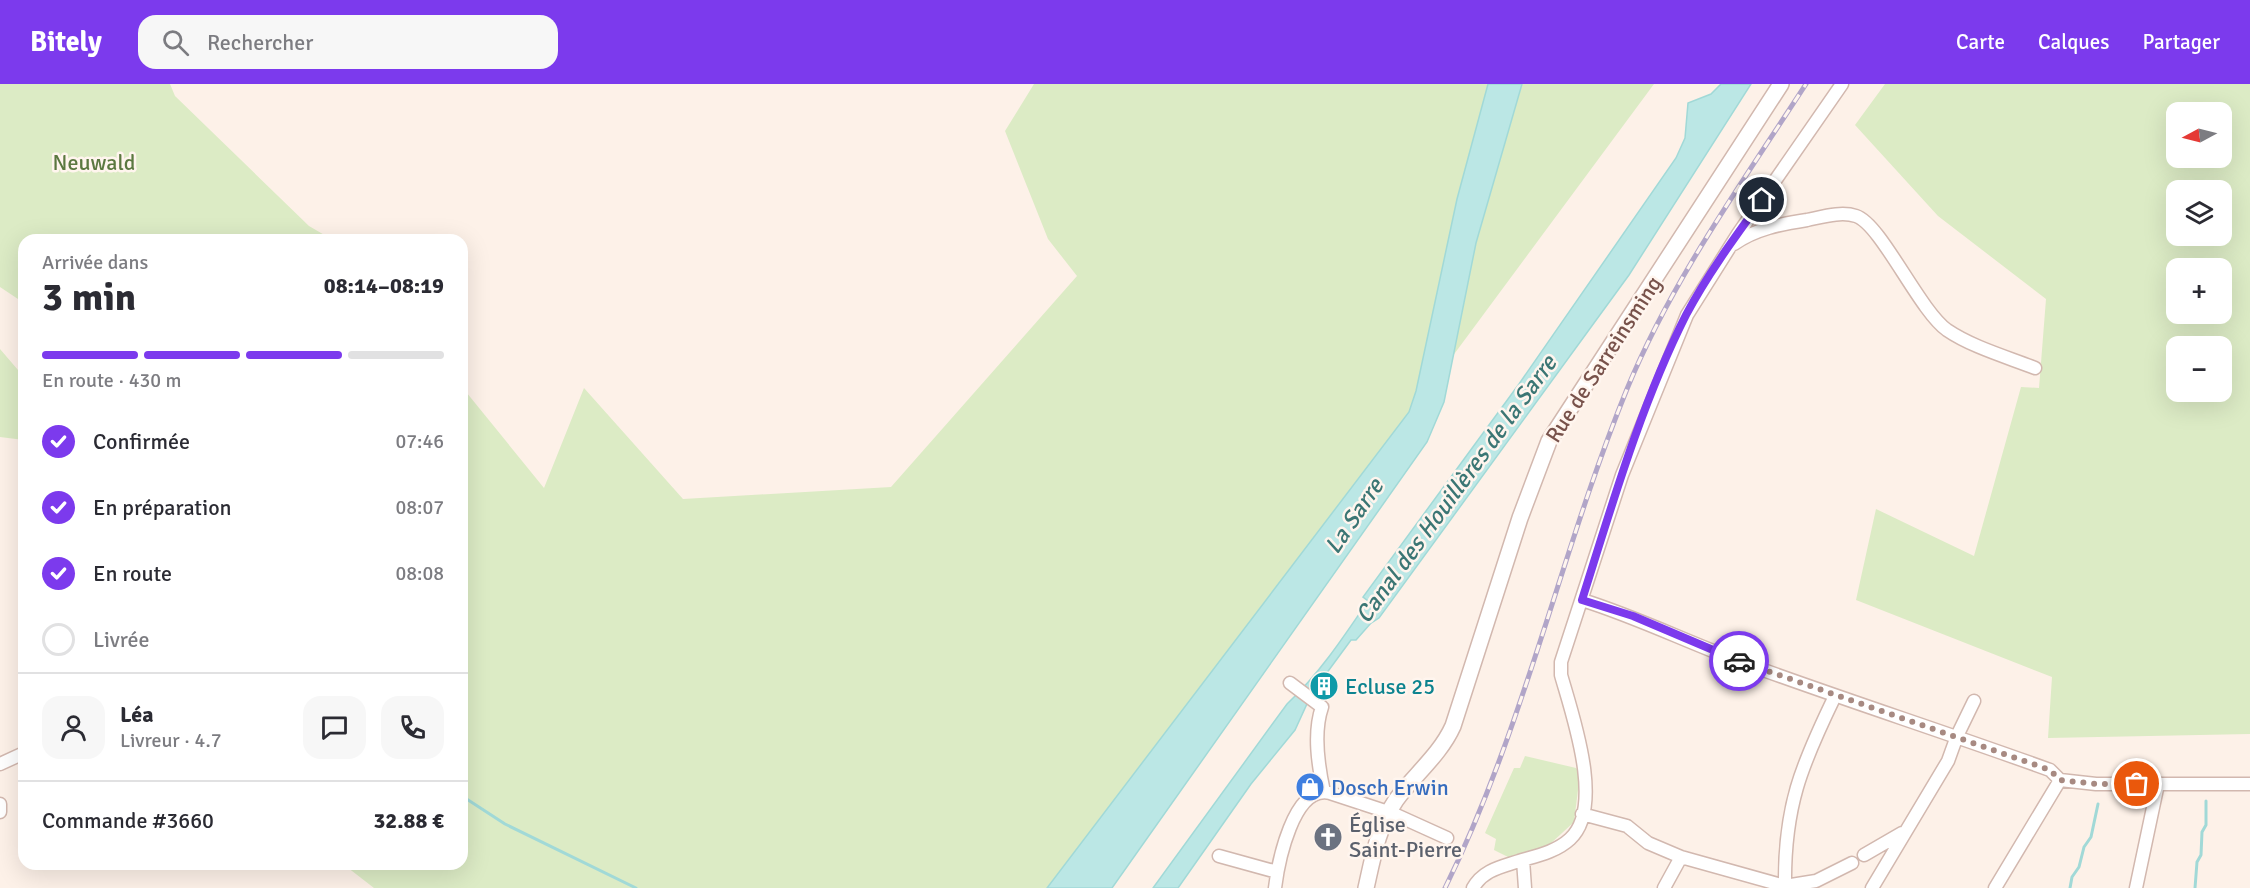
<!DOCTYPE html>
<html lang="fr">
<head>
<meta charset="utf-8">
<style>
	body { margin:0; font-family:Signika,sans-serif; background:#f7f7f7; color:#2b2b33; height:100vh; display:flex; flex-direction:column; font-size:22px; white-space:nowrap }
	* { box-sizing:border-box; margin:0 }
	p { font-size:20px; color:#7c7c81 }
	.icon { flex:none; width:33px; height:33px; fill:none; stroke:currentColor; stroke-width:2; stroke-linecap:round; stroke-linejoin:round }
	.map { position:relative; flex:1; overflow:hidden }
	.details { position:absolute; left:18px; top:150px; width:450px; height:636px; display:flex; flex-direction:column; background:#fff; border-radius:18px; box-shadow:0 6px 24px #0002 }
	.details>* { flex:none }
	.needle { width:39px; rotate:263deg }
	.buttons { position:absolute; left:2166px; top:18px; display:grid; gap:12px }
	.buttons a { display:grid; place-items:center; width:66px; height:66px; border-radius:12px; background:#fff; box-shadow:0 6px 24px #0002; font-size:30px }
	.pin { position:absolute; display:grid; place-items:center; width:51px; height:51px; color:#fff; margin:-26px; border:3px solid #fff; border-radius:50%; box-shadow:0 2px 6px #0007 }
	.courier { position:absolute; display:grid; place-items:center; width:60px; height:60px; margin:-30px; border:4px solid #7c3aed; border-radius:50%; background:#fff; color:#222; box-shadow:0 2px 8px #0007 }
	.headline em { font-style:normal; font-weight:700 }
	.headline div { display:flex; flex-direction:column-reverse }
	.headline { display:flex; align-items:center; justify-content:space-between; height:102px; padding:0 24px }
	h1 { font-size:39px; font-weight:700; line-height:45px }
	.bar { display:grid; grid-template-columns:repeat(4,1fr); gap:9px 6px; align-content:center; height:72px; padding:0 24px }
	.bar i { height:8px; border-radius:4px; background:#e1e1e2 }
	.bar .selected { background:#7c3aed }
	.bar p { grid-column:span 4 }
	.line { display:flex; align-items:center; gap:15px; padding:0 24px; border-top:2px solid #e1e1e2 }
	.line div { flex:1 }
	.round { display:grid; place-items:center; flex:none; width:63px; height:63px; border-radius:18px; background:#f7f7f7 }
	ol { padding:0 24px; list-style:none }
	li { display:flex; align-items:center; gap:18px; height:66px }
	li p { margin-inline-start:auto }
	li .icon { padding:6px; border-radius:50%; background:#7c3aed; color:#fff; stroke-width:4 }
	li:last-child { color:#7c7c81 }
	li i { width:33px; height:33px; border:3px solid #e1e1e2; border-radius:50% }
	header { display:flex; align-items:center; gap:36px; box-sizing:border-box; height:84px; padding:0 30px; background:#7c3aed; color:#fff }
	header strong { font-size:28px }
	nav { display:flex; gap:33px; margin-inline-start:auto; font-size:21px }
	.search { width:420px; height:54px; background:#f7f7f7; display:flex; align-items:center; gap:15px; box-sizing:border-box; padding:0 21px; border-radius:18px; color:#7c7c81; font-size:22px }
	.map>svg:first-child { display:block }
	.green { fill:#dcebc5; fill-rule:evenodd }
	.water { fill:#bbe7e5; stroke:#a1d9d7; stroke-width:1.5 }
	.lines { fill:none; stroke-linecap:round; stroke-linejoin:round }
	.stream { stroke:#a1d9d7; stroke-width:3 }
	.minor-casing { stroke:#d2b8af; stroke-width:15 }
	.tertiary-casing { stroke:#d2b8af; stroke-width:18 }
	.minor { stroke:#fff; stroke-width:12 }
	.tertiary { stroke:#fff; stroke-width:15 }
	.rail-casing { stroke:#b1a5c8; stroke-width:5 }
	.rail { stroke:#fff5ee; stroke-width:3; stroke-dasharray:9; stroke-linecap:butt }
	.done { stroke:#a78a82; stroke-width:6; stroke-dasharray:0 10.8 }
	.route { stroke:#7c3aed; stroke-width:8 }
	.labels { text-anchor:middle; stroke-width:5; stroke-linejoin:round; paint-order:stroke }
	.park-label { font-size:22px; fill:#5b7840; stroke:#fff5ee }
	.street-label { font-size:22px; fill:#78524b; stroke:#fff5ee }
	.culture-label { font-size:22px; fill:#0d838f; stroke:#fff5ee; text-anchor:start }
	.shop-label { font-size:22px; fill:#366cbe; stroke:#fff5ee; text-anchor:start }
	.worship-label { font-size:22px; fill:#5b616d; stroke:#fff5ee; text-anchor:start }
	.water-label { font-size:24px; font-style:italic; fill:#3b7674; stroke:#fff5ee }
</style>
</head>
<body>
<header>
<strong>Bitely</strong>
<div class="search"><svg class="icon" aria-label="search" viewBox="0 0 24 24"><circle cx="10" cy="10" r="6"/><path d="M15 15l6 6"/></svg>Rechercher</div>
<nav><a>Carte</a><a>Calques</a><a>Partager</a></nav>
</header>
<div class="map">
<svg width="2250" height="804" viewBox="0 0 2250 804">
	<rect width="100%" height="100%" fill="#fdf1e8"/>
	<!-- green -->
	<path class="green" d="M0,0H170L175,12L309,142L333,156H24V219L0,203Z
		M1034,0H1654L1341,423L1054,804H374L343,780H462V303L544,404L584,304L683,415L891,403L1077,192L1048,155L1005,47Z
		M1885,0H2250V650L2048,654L2052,593L1856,516L1876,425L1974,472L2021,303L2039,304L2046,215L1938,132L1855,41ZM2222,28V74H2176V28ZM2222,106V152H2176V106ZM2176,184H2222V230H2176ZM2222,262V308H2176V262Z
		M0,265L24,293V356L0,353Z
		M1525,672L1576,684L1580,690L1574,738L1549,761L1510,774L1494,766L1496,755L1485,749L1514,684H1520Z"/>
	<!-- water -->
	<path class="water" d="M1488,0H1522L1476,159L1444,318L1427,358L1112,804H1047L1409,328L1416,307L1457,115Z
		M1721,0H1751L1629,191L1379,534L1371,539L1356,556H1351L1312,609L1295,646L1251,700L1178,804H1153L1287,620C1319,590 1343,554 1368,517L1363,513L1519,300L1676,74L1685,54L1688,19L1711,10Z"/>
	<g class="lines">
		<!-- stream -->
		<path class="stream" d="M462,712L505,740L636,804
			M2070,804L2072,793L2079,783L2084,763L2091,753L2098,720
			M2195,804L2197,778L2201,771L2202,748L2206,741V717"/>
		<!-- minor casing -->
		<g class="minor-casing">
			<path id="minor" d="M1734,160C1755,145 1781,140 1807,136C1822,133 1841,127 1856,132C1881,140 1919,226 1947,246C1972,263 2007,273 2035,284
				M1582,516C1637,533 1689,559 1744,579C1845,616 1948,649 2050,686L2060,696L2096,700H2250
				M1290,599L1322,623C1313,649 1318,681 1324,708
				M0,680L24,669
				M0,720V728
				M1582,730L1627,742L1648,759L1681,773L1785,802L1816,797L1852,779
				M1864,771L1902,749
				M1219,772L1277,788
				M1523,776L1525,804
				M1785,802C1784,723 1801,682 1835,612
				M1275,804C1278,780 1293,700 1330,709L1394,730L1447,754
				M1473,804C1483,786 1501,783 1519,777C1536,772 1556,768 1570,755C1605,723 1572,630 1561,591V578L1622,391L1687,231L1738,150L1842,0
				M1664,804L1681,773
				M1872,804L1948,677L1957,652L1974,617
				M1995,804L2060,696
				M2136,804L2158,700"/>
		</g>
		<!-- tertiary casing -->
		<g class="tertiary-casing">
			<path id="tertiary" d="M1366,804C1373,773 1378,743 1396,716C1414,691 1440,671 1453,642L1520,434L1549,357L1781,0"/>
		</g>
		<!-- minor -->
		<use href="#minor" class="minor"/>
		<!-- tertiary -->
		<use href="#tertiary" class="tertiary"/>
		<!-- rail casing -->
		<g class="rail-casing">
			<path id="rail" d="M1445,804C1524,644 1560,470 1627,305C1672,196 1742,99 1806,0"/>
		</g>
		<!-- rail -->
		<use href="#rail" class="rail"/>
	</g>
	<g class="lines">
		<!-- done -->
		<path class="done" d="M1739,577L2050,686L2060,696L2096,700H2137"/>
		<!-- route -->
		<path class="route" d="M1739,577L1633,532L1582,516C1612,421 1641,320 1686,231C1707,191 1735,153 1762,116"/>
	</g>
	<!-- icons -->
	<defs>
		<g id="building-disc" transform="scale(1.5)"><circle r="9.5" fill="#0f9aa8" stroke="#fff5ee"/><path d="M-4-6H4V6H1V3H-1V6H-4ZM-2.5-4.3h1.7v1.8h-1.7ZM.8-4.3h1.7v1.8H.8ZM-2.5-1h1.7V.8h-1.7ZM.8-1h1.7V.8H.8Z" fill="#fff"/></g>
		<g id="shop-disc" transform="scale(1.5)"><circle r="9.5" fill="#3f7fe0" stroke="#fff5ee"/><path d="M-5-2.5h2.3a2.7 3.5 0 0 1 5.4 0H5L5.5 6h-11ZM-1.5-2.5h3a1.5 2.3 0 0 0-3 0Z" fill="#fff"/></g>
		<g id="church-disc" transform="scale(1.5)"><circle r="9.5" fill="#6b7280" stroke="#fff5ee"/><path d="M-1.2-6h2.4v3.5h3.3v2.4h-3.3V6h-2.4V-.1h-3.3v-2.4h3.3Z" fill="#fff"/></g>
	</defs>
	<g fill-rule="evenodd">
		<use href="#building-disc" x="1324" y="602"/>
		<use href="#shop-disc" x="1310" y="703"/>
		<use href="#church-disc" x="1328" y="753"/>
	</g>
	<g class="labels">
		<!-- park labels -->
		<g class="park-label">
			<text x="94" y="86">Neuwald</text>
		</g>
		<!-- street labels -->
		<g class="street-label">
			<text transform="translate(1603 275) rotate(-57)" y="8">Rue de Sarreinsming</text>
		</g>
		<!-- culture labels -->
		<g class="culture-label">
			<text x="1345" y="610">Ecluse 25</text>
		</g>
		<!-- shop labels -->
		<g class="shop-label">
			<text x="1331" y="711">Dosch Erwin</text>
		</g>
		<!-- worship labels -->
		<g class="worship-label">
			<text x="1349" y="748">Église<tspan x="1349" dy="25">Saint-Pierre</tspan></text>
		</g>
		<!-- water labels -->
		<g class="water-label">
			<text transform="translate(1456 405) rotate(-54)" y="8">Canal des Houillères de la Sarre</text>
			<text transform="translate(1354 432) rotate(-56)" y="8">La Sarre</text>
		</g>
	</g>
</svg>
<div class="buttons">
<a><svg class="needle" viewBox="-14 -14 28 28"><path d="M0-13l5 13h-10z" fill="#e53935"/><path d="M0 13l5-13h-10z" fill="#7c7c81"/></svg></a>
<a><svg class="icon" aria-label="layers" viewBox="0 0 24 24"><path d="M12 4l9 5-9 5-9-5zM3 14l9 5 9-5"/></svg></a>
<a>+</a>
<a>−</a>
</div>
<div class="pin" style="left:2137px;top:700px;background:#ea580c"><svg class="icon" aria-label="bag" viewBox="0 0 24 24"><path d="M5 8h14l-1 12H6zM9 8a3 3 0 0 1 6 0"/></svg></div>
<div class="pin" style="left:1762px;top:116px;background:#1f2937"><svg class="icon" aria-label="home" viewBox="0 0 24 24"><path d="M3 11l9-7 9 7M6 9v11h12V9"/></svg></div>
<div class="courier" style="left:1739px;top:577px"><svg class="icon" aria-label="car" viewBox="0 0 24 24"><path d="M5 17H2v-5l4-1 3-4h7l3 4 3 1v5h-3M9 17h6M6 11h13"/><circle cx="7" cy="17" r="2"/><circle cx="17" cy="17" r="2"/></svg></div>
<section class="details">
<div class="headline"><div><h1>3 min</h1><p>Arrivée dans</p></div><em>08:14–08:19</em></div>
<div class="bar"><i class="selected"></i><i class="selected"></i><i class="selected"></i><i></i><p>En route · 430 m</p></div>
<ol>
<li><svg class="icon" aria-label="check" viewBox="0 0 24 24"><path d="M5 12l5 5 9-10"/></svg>Confirmée<p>07:46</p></li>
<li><svg class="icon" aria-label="check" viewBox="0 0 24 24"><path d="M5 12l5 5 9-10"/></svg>En préparation<p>08:07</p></li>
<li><svg class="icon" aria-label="check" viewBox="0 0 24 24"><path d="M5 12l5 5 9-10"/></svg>En route<p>08:08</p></li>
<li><i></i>Livrée</li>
</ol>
<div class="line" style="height:108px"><a class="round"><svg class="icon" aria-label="person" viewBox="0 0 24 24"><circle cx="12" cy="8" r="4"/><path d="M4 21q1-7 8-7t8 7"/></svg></a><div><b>Léa</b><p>Livreur · 4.7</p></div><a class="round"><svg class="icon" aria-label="chat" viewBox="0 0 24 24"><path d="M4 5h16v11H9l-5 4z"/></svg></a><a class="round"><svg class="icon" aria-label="phone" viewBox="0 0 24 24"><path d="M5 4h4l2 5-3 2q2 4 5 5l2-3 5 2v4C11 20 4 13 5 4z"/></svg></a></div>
<div class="line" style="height:78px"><div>Commande #3660</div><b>32.88 €</b></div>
</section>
</div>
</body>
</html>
